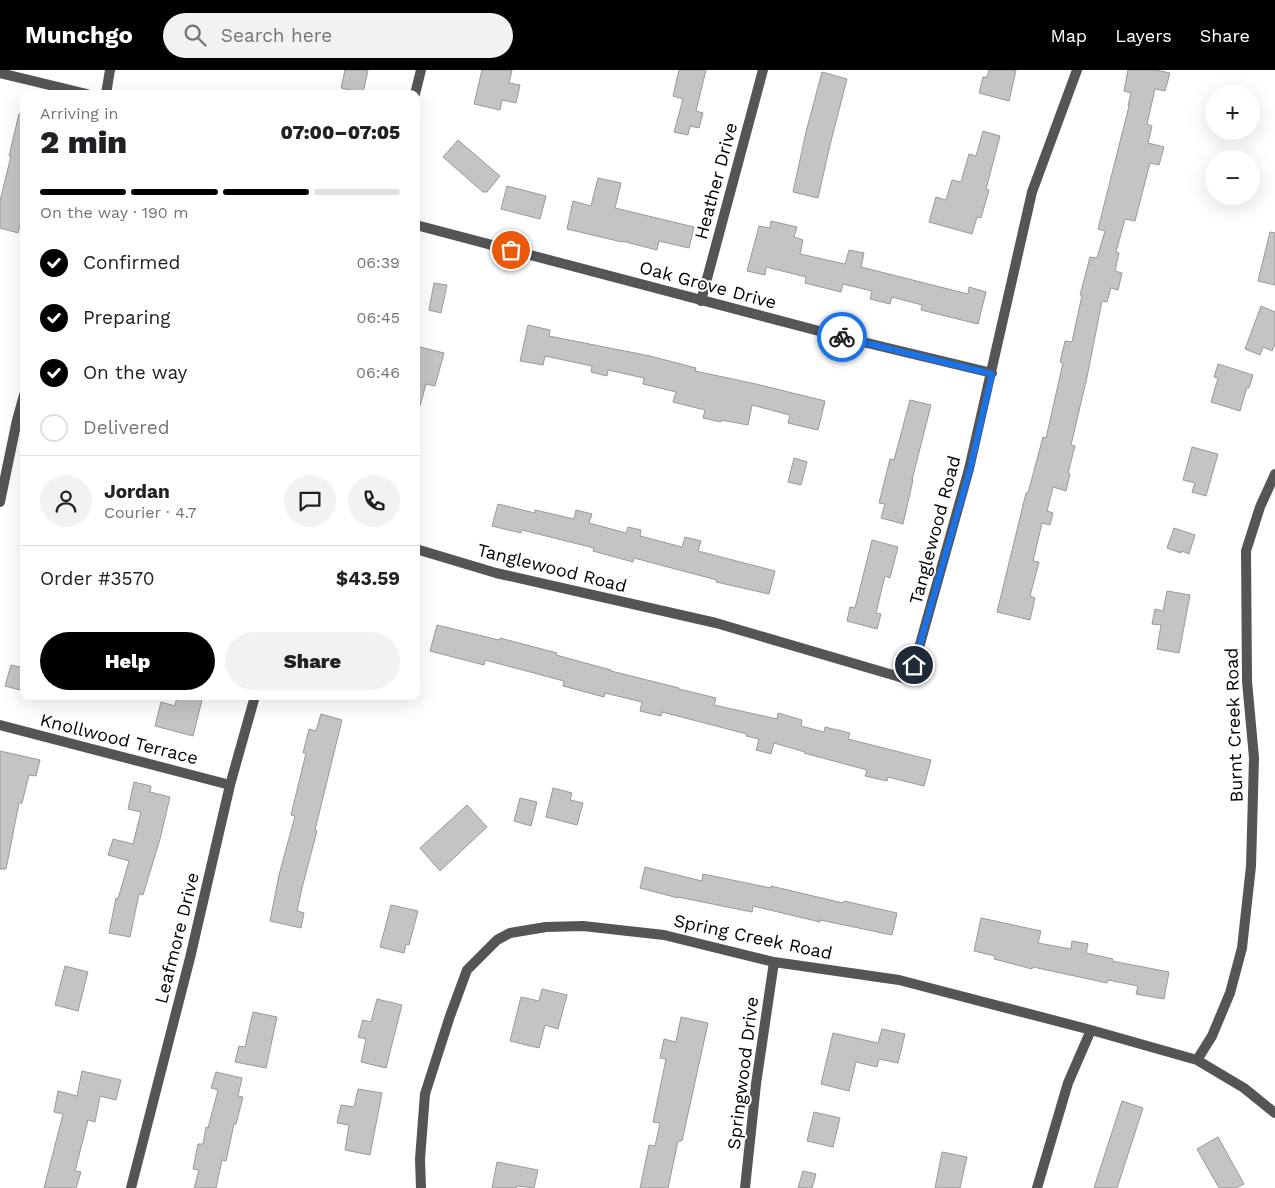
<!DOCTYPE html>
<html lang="en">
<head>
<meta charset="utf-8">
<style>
	body { margin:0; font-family:"Work Sans",sans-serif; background:#f2f2f2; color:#202124; height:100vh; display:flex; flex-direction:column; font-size:19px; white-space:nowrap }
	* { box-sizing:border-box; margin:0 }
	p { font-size:16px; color:#757577 }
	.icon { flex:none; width:28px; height:28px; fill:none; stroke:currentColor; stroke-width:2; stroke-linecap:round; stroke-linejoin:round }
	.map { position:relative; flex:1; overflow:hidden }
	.drawer { position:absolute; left:20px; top:20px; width:400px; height:610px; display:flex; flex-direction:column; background:#fff; border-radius:10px; box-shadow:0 5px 20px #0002 }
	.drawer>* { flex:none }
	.fabs { position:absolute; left:1205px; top:15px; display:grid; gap:10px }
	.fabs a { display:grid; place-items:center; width:55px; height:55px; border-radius:50%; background:#fff; box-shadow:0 5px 20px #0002; font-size:25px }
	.pin { position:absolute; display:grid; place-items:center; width:42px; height:42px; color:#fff; margin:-21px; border:2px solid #fff; border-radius:50%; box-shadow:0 1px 5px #0007 }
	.courier { position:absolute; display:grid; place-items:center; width:50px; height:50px; margin:-25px; border:4px solid #1a73e8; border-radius:50%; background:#fff; color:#222; box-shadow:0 1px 6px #0007 }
	.overview em { font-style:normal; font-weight:800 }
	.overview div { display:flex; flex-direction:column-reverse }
	.overview { display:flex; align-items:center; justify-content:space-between; height:85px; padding:0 20px }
	h1 { font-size:32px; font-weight:800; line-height:38px }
	.bar { display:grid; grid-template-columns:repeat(4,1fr); gap:8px 5px; align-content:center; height:60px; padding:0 20px }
	.bar i { height:6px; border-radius:4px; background:#e0e0e0 }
	.bar .current { background:#000 }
	.bar p { grid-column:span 4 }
	.line { display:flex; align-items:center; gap:12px; padding:0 20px; border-top:1px solid #e0e0e0 }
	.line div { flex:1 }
	.round { display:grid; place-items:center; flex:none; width:52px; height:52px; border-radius:26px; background:#f2f2f2 }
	ol { padding:0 20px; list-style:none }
	li { display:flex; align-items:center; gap:15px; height:55px }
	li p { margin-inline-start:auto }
	li .icon { padding:5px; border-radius:50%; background:#000; color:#fff; stroke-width:4 }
	li:last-child { color:#757577 }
	li i { width:28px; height:28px; border:2px solid #e0e0e0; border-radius:50% }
	.primary-button { display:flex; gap:10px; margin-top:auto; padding:10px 20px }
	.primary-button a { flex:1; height:58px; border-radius:30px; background:#000; color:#fff; font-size:20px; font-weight:800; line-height:58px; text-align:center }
	.primary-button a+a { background:#f2f2f2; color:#202124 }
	header { display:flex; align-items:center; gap:30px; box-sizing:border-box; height:70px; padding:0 25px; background:#000; color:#fff }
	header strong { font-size:24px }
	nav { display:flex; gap:28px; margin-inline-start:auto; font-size:18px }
	.search { width:350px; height:45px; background:#f2f2f2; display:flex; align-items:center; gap:12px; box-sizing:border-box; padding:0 18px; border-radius:28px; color:#757577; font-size:19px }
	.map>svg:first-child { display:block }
	.building { fill:#c4c4c4; stroke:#999 }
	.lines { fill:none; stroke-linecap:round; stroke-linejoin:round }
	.minor { stroke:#555; stroke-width:10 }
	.done { stroke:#595959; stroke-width:5; stroke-dasharray:0 9 }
	.route { stroke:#1a73e8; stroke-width:6 }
	.labels { text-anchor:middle; stroke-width:4; stroke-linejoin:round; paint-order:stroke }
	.street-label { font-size:18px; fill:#000; stroke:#fff }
</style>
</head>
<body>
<header>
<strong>Munchgo</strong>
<div class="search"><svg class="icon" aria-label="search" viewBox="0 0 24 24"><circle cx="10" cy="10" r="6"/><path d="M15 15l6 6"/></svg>Search here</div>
<nav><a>Map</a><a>Layers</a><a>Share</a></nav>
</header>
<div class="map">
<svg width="1275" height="1118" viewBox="0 0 1275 1118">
	<rect width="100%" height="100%" fill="#fff"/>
	<!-- building -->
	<path class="building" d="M345,0H368L363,23L341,18Z
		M482,0H512L509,13L520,15L516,33L502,30L500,40L474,34Z
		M679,0H706L696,41L703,43L699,58L690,56L688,65L674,62L683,29L673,26Z
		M989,0H1016L1009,31L979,23L983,7H987Z
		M1128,0H1156L1170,3L1165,21L1155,19L1147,54L1152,56L1148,73L1164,77L1159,95L1150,93L1135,151L1125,149L1116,182L1119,183L1115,201L1122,203L1118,220L1111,218L1107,232L1102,231L1087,307L1071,375L1075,376L1068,403L1070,404L1066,421L1053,417L1047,441L1053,443L1050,455L1042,453L1033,491L1039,492L1030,526L1035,528L1030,550L997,542L1026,423H1028L1043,367L1046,368L1063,293L1060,292L1065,271L1072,272L1082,225H1080L1090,187L1097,188L1105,161L1098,159L1129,36H1128L1131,23L1124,21Z
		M822,2L847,9L830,75L818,128L793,122L806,62Z
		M19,44H24V141L18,163L0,158V131L11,86H9Z
		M983,61L1000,66L986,119L989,120L981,148L977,147L972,164L929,152L936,127L946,130L952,110L961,112L969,84L976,86Z
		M458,70L500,106L487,122H483L443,87Z
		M598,108L621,113L615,138L694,157L689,178L659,171L657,180L622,171V172L567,159L573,131L591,136Z
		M507,116L546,126L540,149L501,139Z
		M771,151L797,157L794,167L803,170L800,184L845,194L849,180L864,183L861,197L968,224L969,217L986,222L978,254L921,240L922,235L892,227L890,234L870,229L872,221L843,214L841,222L805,213L806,207L766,197L765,205L747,201L759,156L770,158Z
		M1270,162L1275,163V215L1258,211Z
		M434,213L447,215L441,243L429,240Z
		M1261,236L1275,242V274L1272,281L1263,277L1260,285L1245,279Z
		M528,255L550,260L549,266L650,286L696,298L695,301L756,314L825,331L818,360L788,353L790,345L752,335L748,355L721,350V352L703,348L705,340L673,332L676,322L643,314L644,308L608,300L607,306L591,302L592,296L545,286L543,295L520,291Z
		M416,276L444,283L435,316L426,314L420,336L416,335Z
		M1218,294L1253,305L1249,318L1247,317L1240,341L1211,332L1218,308L1214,307Z
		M910,330L931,335L912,410H913L903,454L881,448L885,434L879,433L890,389L894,390Z
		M1192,377L1218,384L1206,426L1192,422L1195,413L1183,410Z
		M794,388L807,392L801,415L788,412Z
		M498,434L535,443V440L574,449L576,440L592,444L589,453L626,463L628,457L641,460L640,466L682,477L685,467L701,471L698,481L775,501L769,524L716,512L717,510L634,488L633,492L593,481L594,478L522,460L521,463L492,456Z
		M1174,458L1195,465L1189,484L1181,481V483L1167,478Z
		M872,470L898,477L890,508L885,506L876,543L881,544L877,559L847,551L850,537L855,538Z
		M1167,521L1190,525L1179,583L1157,579L1161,555L1152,554L1155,539L1163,541Z
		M437,555L499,570L500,568L557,583L556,585L611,600V601L679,618V619L716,628L714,635L777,649L778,643L802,650L801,656L824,662L825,657L850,663L848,669L931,690L924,716L888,707L887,711L865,706L867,700L804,683L805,682L774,673L771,684L756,680L759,669L746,666L747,664L662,642L661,646L640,641L642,632L605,623L604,627L563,616L564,611L485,590L484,595L430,581Z
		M11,595L24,598V621L5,616Z
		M177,626H203L193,666L155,656L161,632L175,636Z
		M321,644L342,650L315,760L317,761L302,818L297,841L304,843L301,858L270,851L279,805L295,746L291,745L306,683H303L309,659L316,661Z
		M0,681L40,690L36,706L29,705L22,733H19L6,799H0Z
		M134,712L151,716L150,722L170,727L160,769L143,825L139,824L130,867L109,863L116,828L118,829L129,791L108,785L113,769L133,774L141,742L128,739Z
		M553,718L572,723L570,730L583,733L577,755L546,747Z
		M520,728L537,732L531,756L514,751Z
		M467,735L487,757L440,801L420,778Z
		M645,797L702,811L703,804L771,818V816L843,833L844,831L897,843L892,865L820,850V852L753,836L752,842L678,827V828L640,818Z
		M391,835L418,841L409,875L406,874L404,883L380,877Z
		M981,848L1041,861L1038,873L1071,879L1072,871L1088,874L1086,883L1113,889L1112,891L1169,902L1164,929L1136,924L1138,916L1108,910L1107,913L1033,897L1032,899L994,889L995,886L974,881Z
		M65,896L88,902L78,941L55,935Z
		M542,919L567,925L558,959L545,955L539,978L510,971L521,927L539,931Z
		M377,929L402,935L386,998L361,992L366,969L358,967L363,950L371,952Z
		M253,942L277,947L266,998L235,992L239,976L245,977Z
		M681,947L708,953L682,1071H678L668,1118H640L649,1075L655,1076L660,1053L653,1052L666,989L660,988L664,969L676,972Z
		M882,959L905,964L898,993L879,989L877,997L856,992L849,1021L821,1014L833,963L878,973Z
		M82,1001L121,1010L116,1030L100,1026L95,1052L88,1050L75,1101L81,1102L76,1118H44L63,1044L54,1042L58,1021L77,1026Z
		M216,1002L242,1008L238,1026L243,1027L236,1054H234L226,1091L222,1090L216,1118H194L199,1100L193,1099L198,1074H203L206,1057L208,1058L218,1020L211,1018Z
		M358,1019L382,1023L370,1085L345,1080L349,1055L337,1053L341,1035L354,1037Z
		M1122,1031L1143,1038L1117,1118H1094Z
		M814,1042L840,1048L833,1077L807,1071Z
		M1218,1067L1244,1114L1236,1118H1219L1197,1079Z
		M942,1082L967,1087L960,1118H935Z
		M497,1092L538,1100L534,1118L517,1116L516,1118H492Z
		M803,1101L816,1104L812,1118H798Z"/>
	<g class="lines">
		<!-- minor -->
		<path class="minor" d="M0,3L87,24
			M106,24L110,0
			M415,24L421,0
			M416,155L838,266L992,303
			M701,231L763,0
			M0,432L17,350L24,325
			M416,479L496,503L716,553L910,610L969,399L1032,122L1077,0
			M0,655L230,715
			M1197,990L1212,966L1230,923L1242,878L1251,796L1254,688L1247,611L1246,481L1260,437L1275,404
			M131,1118L190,888L230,715L255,626
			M421,1118L420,1089L425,1024L450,946L467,900L497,870L510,863L546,857L583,856L664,865L774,892L899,910L1091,960L1197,990L1244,1018L1275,1043
			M745,1118L756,1014L774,892
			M1037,1118L1068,1013L1091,960"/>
	</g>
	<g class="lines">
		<!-- done -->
		<path class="done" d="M511,180L842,267"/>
		<!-- route -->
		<path class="route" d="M842,267L992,304L970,399L914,595"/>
	</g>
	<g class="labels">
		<!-- street labels -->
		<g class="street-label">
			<text transform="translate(716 111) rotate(-75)" y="6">Heather Drive</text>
			<text transform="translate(708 215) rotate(15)" y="6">Oak Grove Drive</text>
			<text transform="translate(935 460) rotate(-75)" y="6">Tanglewood Road</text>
			<text transform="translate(552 498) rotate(14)" y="6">Tanglewood Road</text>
			<text transform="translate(1234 655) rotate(-92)" y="6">Burnt Creek Road</text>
			<text transform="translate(119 669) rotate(14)" y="6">Knollwood Terrace</text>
			<text transform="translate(753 867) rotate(12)" y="6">Spring Creek Road</text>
			<text transform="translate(177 868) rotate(-76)" y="6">Leafmore Drive</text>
			<text transform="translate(743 1003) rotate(-83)" y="6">Springwood Drive</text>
		</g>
	</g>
</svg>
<div class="fabs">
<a>+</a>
<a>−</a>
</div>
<div class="pin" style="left:511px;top:180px;background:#ea580c"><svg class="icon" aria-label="bag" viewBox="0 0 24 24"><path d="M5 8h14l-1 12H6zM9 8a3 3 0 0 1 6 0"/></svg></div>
<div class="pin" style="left:914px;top:595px;background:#1f2937"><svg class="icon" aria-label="home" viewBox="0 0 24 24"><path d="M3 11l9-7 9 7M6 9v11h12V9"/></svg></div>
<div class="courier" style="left:842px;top:267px"><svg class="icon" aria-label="bike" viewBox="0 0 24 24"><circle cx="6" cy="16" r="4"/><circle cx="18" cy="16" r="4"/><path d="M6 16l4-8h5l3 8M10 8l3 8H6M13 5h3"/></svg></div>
<section class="drawer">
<div class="overview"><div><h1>2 min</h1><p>Arriving in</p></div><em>07:00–07:05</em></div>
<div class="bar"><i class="current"></i><i class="current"></i><i class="current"></i><i></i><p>On the way · 190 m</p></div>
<ol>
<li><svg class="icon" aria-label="check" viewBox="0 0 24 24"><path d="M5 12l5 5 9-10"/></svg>Confirmed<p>06:39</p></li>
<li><svg class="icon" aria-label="check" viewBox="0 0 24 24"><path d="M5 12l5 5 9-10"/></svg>Preparing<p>06:45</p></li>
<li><svg class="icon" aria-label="check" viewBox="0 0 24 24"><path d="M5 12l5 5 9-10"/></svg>On the way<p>06:46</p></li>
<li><i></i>Delivered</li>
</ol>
<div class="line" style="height:90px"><a class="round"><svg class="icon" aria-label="person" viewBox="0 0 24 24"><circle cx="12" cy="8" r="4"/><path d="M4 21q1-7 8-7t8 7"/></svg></a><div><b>Jordan</b><p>Courier · 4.7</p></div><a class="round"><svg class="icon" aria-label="chat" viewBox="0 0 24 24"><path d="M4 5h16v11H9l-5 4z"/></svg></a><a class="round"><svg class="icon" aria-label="phone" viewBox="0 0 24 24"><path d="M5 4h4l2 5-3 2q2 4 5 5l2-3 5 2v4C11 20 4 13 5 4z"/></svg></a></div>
<div class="line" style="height:65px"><div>Order #3570</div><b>$43.59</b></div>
<div class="primary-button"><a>Help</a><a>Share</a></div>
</section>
</div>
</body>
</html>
